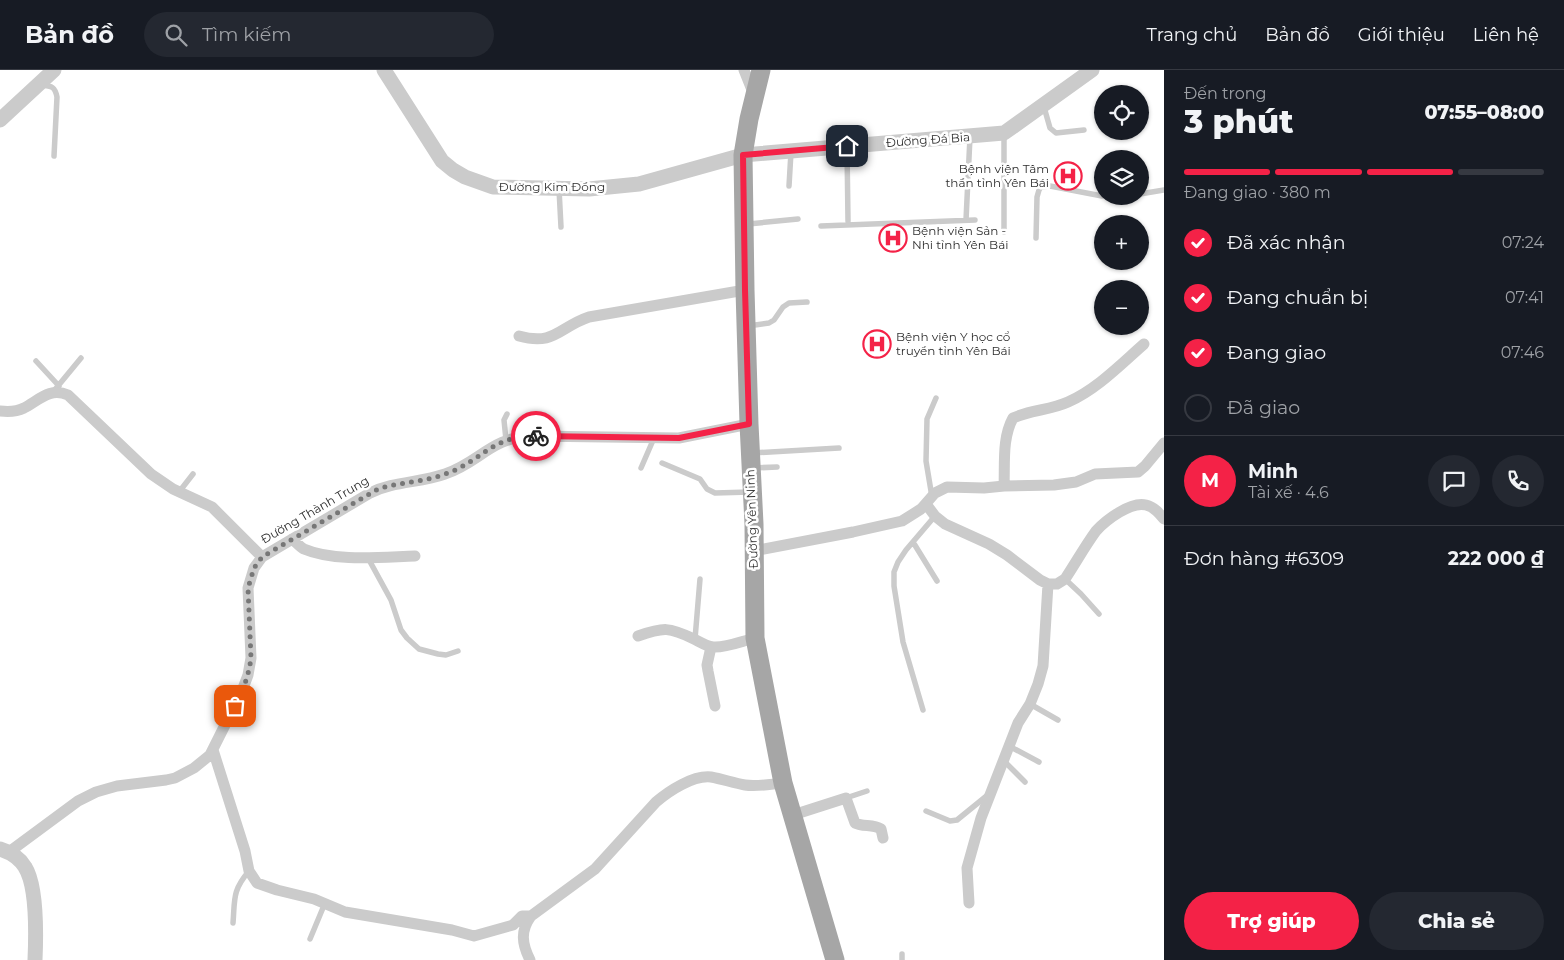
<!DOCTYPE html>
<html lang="vi">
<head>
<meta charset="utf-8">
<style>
	body { margin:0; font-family:Montserrat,sans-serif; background:#242831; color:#f1f3f6; height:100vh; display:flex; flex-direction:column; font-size:19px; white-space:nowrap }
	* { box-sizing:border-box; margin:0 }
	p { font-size:16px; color:#9ea1a6 }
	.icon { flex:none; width:28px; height:28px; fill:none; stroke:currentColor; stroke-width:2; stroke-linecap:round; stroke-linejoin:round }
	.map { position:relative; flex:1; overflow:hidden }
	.details { display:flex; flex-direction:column; background:#171b24; width:400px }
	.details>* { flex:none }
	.tools { position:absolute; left:1094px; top:15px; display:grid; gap:10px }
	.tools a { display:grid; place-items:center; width:55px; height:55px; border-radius:50%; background:#171b24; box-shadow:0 1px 4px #0004; font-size:25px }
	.pin { position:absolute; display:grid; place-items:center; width:42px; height:42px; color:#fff; margin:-21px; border-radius:10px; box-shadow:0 2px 8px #0006 }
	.courier { position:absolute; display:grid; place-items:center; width:50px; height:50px; margin:-25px; border:4px solid #f42247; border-radius:50%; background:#fff; color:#222; box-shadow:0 1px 6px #0007 }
	.summary em { font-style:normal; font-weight:800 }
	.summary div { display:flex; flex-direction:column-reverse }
	.summary { display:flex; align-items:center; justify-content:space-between; height:85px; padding:0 20px }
	h1 { font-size:32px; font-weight:800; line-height:38px }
	.bar { display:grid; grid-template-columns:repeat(4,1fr); gap:8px 5px; align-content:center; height:60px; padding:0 20px }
	.bar i { height:6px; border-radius:4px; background:#363941 }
	.bar .selected { background:#f42247 }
	.bar p { grid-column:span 4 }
	.line { display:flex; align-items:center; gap:12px; padding:0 20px; border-top:1px solid #363941 }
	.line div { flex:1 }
	.round { display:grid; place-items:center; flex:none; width:52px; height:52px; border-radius:26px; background:#242831 }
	ol { padding:0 20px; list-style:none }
	li { display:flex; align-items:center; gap:15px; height:55px }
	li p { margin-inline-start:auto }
	li .icon { padding:5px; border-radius:50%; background:#f42247; color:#fff; stroke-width:4 }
	li:last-child { color:#9ea1a6 }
	li i { width:28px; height:28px; border:2px solid #363941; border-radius:50% }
	.primary-button { display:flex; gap:10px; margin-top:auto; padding:10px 20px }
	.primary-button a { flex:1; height:58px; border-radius:30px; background:#f42247; color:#fff; font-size:20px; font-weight:800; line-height:58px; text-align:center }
	.primary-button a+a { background:#242831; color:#f1f3f6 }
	header { display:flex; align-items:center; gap:30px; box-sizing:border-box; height:70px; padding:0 25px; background:#171b24; border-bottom:1px solid #363941 }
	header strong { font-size:24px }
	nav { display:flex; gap:28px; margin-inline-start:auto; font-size:18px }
	.search { width:350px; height:45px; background:#242831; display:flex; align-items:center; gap:12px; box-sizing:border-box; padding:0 18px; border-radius:28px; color:#9ea1a6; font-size:19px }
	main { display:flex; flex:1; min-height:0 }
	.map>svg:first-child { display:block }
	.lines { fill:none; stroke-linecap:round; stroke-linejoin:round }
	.service { stroke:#cbcbcb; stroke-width:5.5 }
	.minor { stroke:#cbcbcb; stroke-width:11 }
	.tertiary { stroke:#cbcbcb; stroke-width:15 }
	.primary { stroke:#a6a6a6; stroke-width:19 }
	.done { stroke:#777; stroke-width:5; stroke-dasharray:0 9 }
	.route { stroke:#f42247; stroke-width:6 }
	.labels { text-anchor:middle; stroke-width:5; stroke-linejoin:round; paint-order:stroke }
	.street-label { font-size:12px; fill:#2e2e2e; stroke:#fff }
	.poi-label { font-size:12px; fill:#2e2e2e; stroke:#fff; text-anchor:start }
</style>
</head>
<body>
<header>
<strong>Bản đồ</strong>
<div class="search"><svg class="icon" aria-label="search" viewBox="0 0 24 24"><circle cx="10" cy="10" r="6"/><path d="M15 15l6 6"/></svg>Tìm kiếm</div>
<nav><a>Trang chủ</a><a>Bản đồ</a><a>Giới thiệu</a><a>Liên hệ</a></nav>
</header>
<main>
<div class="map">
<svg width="1164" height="890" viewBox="0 0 1164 890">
	<rect width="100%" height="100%" fill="#fff"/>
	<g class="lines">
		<!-- service -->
		<path class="service" d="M42,15C52,16 55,17 57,27L54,86
			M1044,37L1050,58L1056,63L1084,60
			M847,78L848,151
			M789,116L791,82
			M559,119L561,157
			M1140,124L1164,120
			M1112,126H1126
			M966,150L970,67
			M748,154L798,149
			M821,156L975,150
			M1004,162V64
			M1036,168L1037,127L1039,120L1041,117L1050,116L1102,126
			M748,256L769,253L774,250L783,237L789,233L807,232
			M36,291L59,316
			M53,322L81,288
			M506,370L504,350L507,344
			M752,383L839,378
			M662,393L700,409L707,419L715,423L750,422
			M641,398L654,368
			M753,398L777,397
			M179,422L193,404
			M932,427L926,391L927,349L936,328
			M913,472L937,511
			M368,488L391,530L401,560L407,568L419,579L438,584L446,585L458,581
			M1065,509L1081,524L1099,544
			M695,569L700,509
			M1030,634L1058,650
			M923,640L903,572L894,516V502L898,492L906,480L935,446
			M1009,676L1039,692
			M1003,690L1025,712
			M846,728L867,721
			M926,741L950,751L957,750L989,724
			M233,853C235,829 232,821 249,801
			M310,869L325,833
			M902,884V890"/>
		<!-- minor -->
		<path class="minor" d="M744,0L754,25
			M519,266C555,276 559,257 589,247L745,220
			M0,341C8,342 16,342 24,338C39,330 50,317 68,325L151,404L173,419L212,437L262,487
			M1004,416C1005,393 1002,368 1013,348C1030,340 1051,340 1068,332C1097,319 1120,295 1144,274
			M926,434L935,446L945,454L989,474L1007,485L1040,510L1048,514H1057L1065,509C1075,494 1085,476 1096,461C1106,450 1131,431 1146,435C1154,437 1159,443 1164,449
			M292,469C296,472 300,477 304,479C334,492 382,487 415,486
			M753,481L853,462L902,451L921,439L935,423L947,417L984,418L1004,416L1054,415L1076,412L1095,404L1138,402L1145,396L1164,373
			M638,566C664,557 669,557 694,569C700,572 706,576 713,577C726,578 742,571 755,568
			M711,577L707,595L708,601L715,636
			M213,680L245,781L249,801L257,813L277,820L314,829L345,842L452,860L474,866L513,855L522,846H531
			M793,745L846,728L855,753C863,757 873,754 881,759L883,768
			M9,782L78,731L96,722L117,716L166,710L175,708L194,698L210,685L242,621L248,605L251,588L248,518L254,498L262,487L370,423C394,411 420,413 445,404C479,393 491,367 532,366L679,368L749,354
			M969,833L967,798L981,748L1018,653L1030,634L1038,614L1043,596L1048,514
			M530,890C522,874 520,861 531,846L595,799L656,732C669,721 693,705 711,707C722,709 734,713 745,715C757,717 771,714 783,713"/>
		<!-- tertiary -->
		<path class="tertiary" d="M384,0L442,91L453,100L465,107L493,117L589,119L639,114L743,85L1004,63L1092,0
			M0,50L54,0
			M0,779C10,782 19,787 25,797C37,816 36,867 35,890"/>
		<!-- primary -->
		<path class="primary" d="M761,0L749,49L743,85L745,220L749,354L754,454L755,568L783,713L835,890"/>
	</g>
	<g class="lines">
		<!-- done -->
		<path class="done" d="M235,636C243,620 249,605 251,588L248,518L254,498L262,487L378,419C400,412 424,412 445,404C481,392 492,365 536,366"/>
		<!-- route -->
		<path class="route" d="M536,366L679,368L749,354L745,220L743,85L847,76"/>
	</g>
	<!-- icons -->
	<defs>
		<g id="hospital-ring" transform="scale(1.4375)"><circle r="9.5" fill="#fff" stroke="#f42247" stroke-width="1.5"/><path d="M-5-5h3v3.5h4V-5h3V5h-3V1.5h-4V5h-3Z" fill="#f42247"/></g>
	</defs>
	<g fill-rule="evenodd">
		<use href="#hospital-ring" x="1068" y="106"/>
		<use href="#hospital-ring" x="893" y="168"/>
		<use href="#hospital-ring" x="877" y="274"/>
	</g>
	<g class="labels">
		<!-- street labels -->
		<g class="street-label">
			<text transform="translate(928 70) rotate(-4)" y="4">Đường Đá Bia</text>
			<text x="552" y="121">Đường Kim Đồng</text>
			<text transform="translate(315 440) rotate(-30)" y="4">Đường Thành Trung</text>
			<text transform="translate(752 449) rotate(-92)" y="4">Đường Yên Ninh</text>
		</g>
		<!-- poi labels -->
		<g class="poi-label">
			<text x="1049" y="103" text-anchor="end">Bệnh viện Tâm<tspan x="1049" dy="14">thần tỉnh Yên Bái</tspan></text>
			<text x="912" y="165">Bệnh viện Sản -<tspan x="912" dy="14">Nhi tỉnh Yên Bái</tspan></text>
			<text x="896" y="271">Bệnh viện Y học cổ<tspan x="896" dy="14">truyền tỉnh Yên Bái</tspan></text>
		</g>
	</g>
</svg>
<div class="tools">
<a><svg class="icon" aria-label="locate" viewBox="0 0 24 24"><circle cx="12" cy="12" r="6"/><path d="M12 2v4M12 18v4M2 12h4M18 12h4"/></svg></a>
<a><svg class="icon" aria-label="layers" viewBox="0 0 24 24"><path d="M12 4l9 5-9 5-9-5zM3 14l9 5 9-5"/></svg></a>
<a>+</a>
<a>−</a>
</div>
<div class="pin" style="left:235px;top:636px;background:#ea580c"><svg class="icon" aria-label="bag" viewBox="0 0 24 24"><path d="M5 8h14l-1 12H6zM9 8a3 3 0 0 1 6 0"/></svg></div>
<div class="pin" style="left:847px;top:76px;background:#1f2937"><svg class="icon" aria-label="home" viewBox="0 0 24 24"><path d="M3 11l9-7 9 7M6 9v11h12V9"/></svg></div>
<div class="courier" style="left:536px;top:366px"><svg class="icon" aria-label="bike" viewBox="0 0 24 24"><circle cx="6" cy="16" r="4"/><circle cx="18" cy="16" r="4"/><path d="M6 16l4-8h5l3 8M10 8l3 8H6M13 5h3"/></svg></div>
</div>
<section class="details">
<div class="summary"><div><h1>3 phút</h1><p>Đến trong</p></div><em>07:55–08:00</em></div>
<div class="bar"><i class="selected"></i><i class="selected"></i><i class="selected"></i><i></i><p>Đang giao · 380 m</p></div>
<ol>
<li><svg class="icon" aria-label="check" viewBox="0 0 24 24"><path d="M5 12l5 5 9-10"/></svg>Đã xác nhận<p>07:24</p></li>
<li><svg class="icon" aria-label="check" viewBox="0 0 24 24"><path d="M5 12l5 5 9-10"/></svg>Đang chuẩn bị<p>07:41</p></li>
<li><svg class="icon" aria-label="check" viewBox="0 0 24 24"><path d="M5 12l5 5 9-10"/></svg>Đang giao<p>07:46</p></li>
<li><i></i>Đã giao</li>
</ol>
<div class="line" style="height:90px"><b class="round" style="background:#f42247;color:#fff">M</b><div><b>Minh</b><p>Tài xế · 4.6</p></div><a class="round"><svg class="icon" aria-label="chat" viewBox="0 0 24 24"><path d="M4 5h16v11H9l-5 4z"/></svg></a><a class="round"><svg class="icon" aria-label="phone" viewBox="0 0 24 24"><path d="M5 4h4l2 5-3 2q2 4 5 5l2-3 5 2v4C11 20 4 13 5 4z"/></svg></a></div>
<div class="line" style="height:65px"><div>Đơn hàng #6309</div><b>222 000 ₫</b></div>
<div class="primary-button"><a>Trợ giúp</a><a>Chia sẻ</a></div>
</section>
</main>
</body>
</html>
